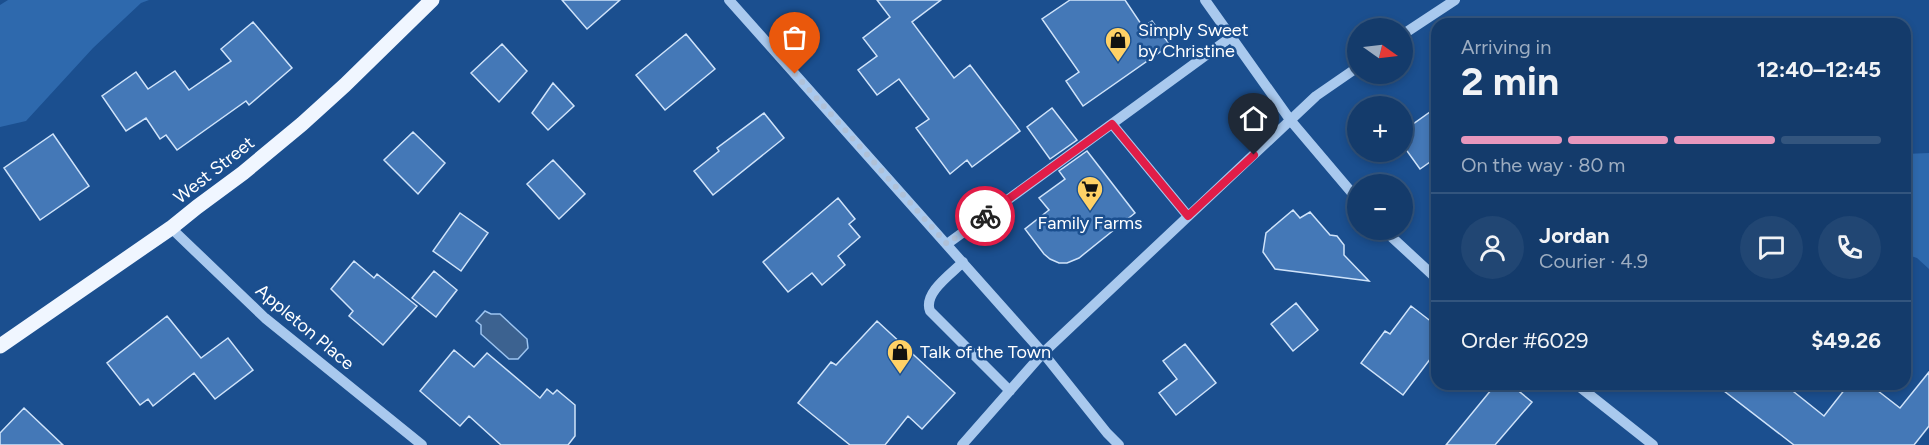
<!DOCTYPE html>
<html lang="en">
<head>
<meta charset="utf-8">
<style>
	body { margin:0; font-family:Figtree,sans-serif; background:#214673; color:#f1f3f6; height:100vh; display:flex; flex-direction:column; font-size:22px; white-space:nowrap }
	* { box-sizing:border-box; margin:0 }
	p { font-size:20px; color:#9dadc1 }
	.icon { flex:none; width:33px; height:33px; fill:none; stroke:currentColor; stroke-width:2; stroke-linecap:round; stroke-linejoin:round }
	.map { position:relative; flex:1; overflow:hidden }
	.sheet { position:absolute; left:1431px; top:18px; width:480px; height:372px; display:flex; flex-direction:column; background:#143b6b; border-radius:18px; box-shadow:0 3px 9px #0003,0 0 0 2px #33557e }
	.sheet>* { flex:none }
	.needle { width:39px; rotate:104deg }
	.buttons { position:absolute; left:1347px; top:18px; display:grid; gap:12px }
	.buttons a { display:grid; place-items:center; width:66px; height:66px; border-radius:50%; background:#143b6b; box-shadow:0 3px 9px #0003,0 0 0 2px #33557e; font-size:30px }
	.pin { position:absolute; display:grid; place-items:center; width:51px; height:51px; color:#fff; margin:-62px -26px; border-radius:50% 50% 50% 0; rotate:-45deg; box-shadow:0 0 6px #0007 }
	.pin .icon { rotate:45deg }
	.courier { position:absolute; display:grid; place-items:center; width:60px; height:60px; margin:-30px; border:4px solid #e11d48; border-radius:50%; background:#fff; color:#222; box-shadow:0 2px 8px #0007 }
	.headline em { font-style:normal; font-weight:700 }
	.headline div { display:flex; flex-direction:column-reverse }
	.headline { display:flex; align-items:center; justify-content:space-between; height:102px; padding:0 30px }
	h1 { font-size:39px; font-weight:700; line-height:45px }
	.bar { display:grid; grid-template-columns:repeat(4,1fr); gap:9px 6px; align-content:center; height:72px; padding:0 30px }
	.bar i { height:8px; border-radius:4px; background:#33557e }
	.bar .current { background:#e797bd }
	.bar p { grid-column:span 4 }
	.line { display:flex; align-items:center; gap:15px; padding:0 30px; border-top:2px solid #33557e }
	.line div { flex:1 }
	.round { display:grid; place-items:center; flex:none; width:63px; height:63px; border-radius:32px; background:#214673 }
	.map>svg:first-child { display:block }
	.green { fill:#2e69ad }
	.water { fill:#3c6290; stroke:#9cc4f0; stroke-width:1.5 }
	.building { fill:#4478b7; stroke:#cfe3fa; stroke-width:1.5 }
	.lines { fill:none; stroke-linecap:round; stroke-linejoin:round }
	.minor { stroke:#a9c9ee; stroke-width:10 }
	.major { stroke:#f0f6ff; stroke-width:15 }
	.done { stroke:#afc1d8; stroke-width:6; stroke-dasharray:0 10.8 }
	.route { stroke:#e11d48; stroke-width:8 }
	.labels { text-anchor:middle; stroke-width:5; stroke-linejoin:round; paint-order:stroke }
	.poi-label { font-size:18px; fill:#fff; stroke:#1b4f8f; text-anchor:start }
	.street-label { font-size:18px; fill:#fff; stroke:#1b4f8f }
</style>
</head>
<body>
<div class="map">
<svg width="1929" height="445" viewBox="0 0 1929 445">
	<rect width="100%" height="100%" fill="#1b4f8f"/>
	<!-- green -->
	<path class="green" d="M8,0H149L141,3L93,48L26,121L0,127V5Z
		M1929,153V269L1917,258L1905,254V154Z"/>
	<!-- water -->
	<path class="water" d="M485,311L491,314H500L527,339L528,348L518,359H509L481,334V325L476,321Z"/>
	<!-- building -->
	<path class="building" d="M562,0H620L587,29Z
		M877,0H941L912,22L954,78L970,65L1020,131L972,167L967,160L950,174L916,128L929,119L899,79L877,95L858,70L877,56L863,38L890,17Z
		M1070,0H1125L1143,27L1152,21L1170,45L1083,106L1066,81L1079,72L1042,19Z
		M253,22L292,68L249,105L246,101L177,150L166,135L160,139L146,118L126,131L102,96L136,72L148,89L175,71L189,90L231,61L221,49Z
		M686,34L715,69L665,110L636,75Z
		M502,44L527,71L499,102L471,73Z
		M553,83L574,106L548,130L532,113Z
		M1437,107V157L1420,169L1402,144V132Z
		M1052,108L1077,140L1050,159L1027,127Z
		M764,113L784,138L713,195L694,171L719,151L717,148Z
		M413,132L445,163L418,194L384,160Z
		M53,134L89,186L40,220L4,168Z
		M1087,151L1135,213L1079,258L1067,263H1059L1050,259L1044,254L1025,229L1049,210L1039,198L1065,179L1059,171Z
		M553,160L585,194L559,219L527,184Z
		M838,198L855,219L849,224L860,237L838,256L845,265L822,285L812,273L788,292L763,262Z
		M1293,210L1300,218L1310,212L1330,235L1337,236L1344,245V255L1369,281L1275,269L1263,252L1266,233Z
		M460,213L488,233L461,271L433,251Z
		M354,261L374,278L377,274L417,306L383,345L349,316L353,311L331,289Z
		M434,271L457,290L436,317L412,298Z
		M1296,303L1318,330L1293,351L1271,324Z
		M1411,306L1437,326V350L1403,395L1361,363L1385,331L1390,334Z
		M167,316L201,358L228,338L253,370L215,399L194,373L153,406L148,399L140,405L107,363Z
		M877,321L955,393L922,429L908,416L885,445H850L798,403L831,362L836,365Z
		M1185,344L1216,383L1176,415L1159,393L1177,379L1163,361Z
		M454,350L474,367L487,353L540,398L547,389L553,394L557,390L575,405V436L568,445H501L469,416L460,426L420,391Z
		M1929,372V426L1914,445H1794L1715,384H1784L1824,416L1849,384H1869L1900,408Z
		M1496,384H1510L1532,402L1495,445H1446Z
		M24,408L63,445H0V433Z"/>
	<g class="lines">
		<!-- minor -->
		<path class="minor" d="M729,0L1043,353L1107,433L1119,445
			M1205,0L1291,121L1358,200
			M1402,35L1455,0
			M1112,124L1188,216
			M171,228L265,318L422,445
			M1384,230L1437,279
			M947,244L1231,37
			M963,262C951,274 923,293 930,311L1010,391
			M1576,384L1653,445
			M962,445L1043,353L1316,96L1358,67"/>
		<!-- major -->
		<path class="major" d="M0,346L171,228L197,207L243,173L302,124L345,85L432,0"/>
	</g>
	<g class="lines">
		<!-- done -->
		<path class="done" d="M795,74L947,244L985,216"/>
		<!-- route -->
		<path class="route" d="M985,216L1112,124L1188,216L1254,155"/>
	</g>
	<!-- icons -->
	<defs>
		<g id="shop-pin" transform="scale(1.35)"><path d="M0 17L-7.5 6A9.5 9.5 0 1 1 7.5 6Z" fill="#ffd166" stroke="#1b4f8f"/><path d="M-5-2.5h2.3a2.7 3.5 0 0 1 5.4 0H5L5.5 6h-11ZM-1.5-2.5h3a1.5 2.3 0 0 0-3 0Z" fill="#111"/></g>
		<g id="supermarket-pin" transform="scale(1.35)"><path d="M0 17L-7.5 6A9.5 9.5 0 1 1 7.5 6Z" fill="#ffd166" stroke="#1b4f8f"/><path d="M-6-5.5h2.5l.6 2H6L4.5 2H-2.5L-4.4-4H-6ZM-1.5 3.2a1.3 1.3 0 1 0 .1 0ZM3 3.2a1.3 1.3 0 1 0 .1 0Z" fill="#111"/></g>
	</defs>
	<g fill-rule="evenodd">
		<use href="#shop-pin" x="1118" y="40"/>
		<use href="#supermarket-pin" x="1090" y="189"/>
		<use href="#shop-pin" x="900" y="352"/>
	</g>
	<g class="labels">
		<!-- poi labels -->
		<g class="poi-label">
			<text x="1138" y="36">Simply Sweet<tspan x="1138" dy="21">by Christine</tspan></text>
			<text x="1090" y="229" text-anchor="middle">Family Farms</text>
			<text x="920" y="358">Talk of the Town</text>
		</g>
		<!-- street labels -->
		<g class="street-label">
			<text transform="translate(214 170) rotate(-38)" y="6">West Street</text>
			<text transform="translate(305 327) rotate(40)" y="6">Appleton Place</text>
		</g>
	</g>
</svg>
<div class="buttons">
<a><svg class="needle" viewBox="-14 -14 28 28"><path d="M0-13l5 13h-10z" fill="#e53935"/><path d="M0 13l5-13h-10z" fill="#9dadc1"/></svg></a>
<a>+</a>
<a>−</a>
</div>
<div class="pin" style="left:795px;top:74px;background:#ea580c"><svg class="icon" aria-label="bag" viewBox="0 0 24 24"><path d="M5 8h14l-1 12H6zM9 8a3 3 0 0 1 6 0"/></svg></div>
<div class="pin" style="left:1254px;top:155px;background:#1f2937"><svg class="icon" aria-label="home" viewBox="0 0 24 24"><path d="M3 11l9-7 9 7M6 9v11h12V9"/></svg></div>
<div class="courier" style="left:985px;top:216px"><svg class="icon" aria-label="bike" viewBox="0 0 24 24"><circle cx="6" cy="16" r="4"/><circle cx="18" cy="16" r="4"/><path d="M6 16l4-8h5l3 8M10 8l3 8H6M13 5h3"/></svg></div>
<section class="sheet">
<div class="headline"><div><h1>2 min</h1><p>Arriving in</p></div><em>12:40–12:45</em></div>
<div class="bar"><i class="current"></i><i class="current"></i><i class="current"></i><i></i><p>On the way · 80 m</p></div>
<div class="line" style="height:108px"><a class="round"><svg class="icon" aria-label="person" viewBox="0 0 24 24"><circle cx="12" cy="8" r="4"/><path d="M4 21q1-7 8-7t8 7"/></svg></a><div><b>Jordan</b><p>Courier · 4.9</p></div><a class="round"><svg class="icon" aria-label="chat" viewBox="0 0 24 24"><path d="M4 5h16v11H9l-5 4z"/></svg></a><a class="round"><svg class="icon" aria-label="phone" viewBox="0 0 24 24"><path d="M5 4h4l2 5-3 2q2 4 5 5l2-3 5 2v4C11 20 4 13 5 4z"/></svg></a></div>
<div class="line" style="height:78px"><div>Order #6029</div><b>$49.26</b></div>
</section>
</div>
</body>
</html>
